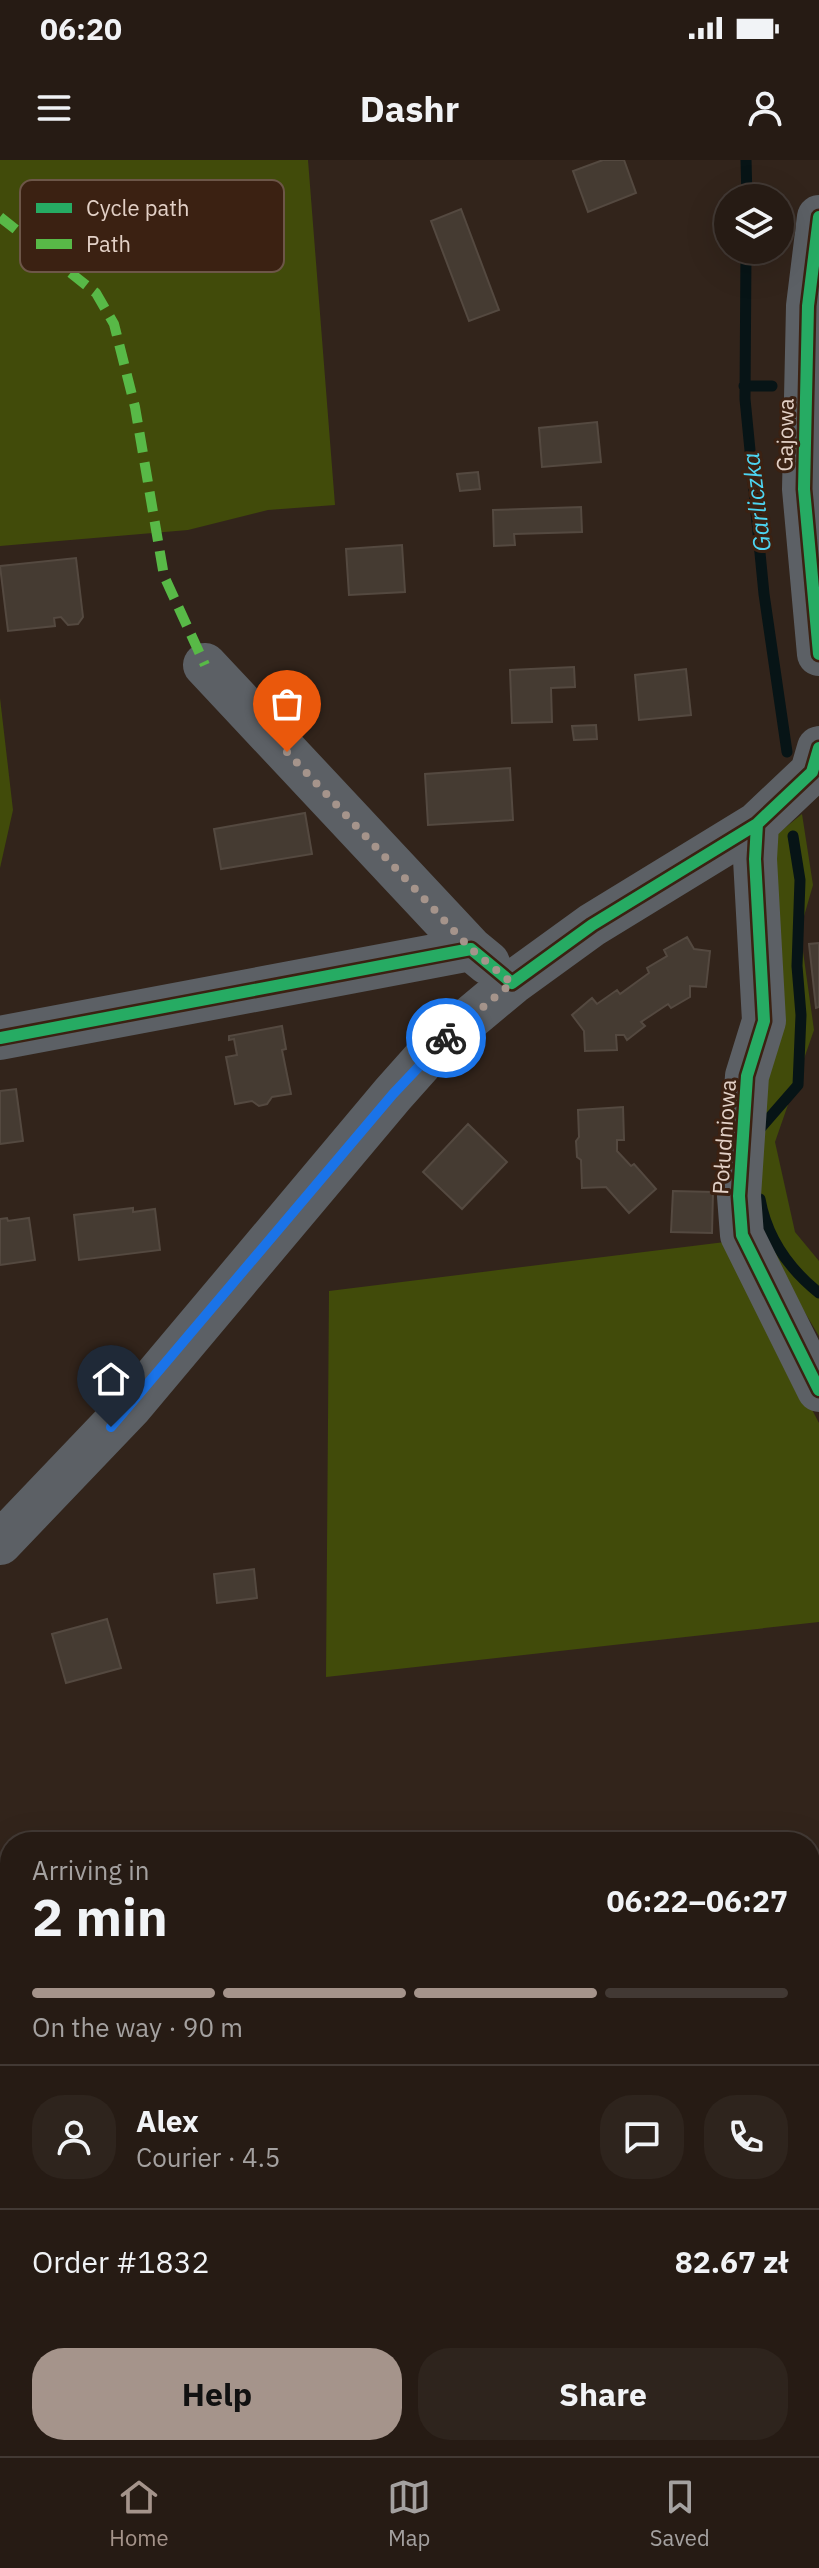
<!DOCTYPE html>
<html lang="en">
<head>
<meta charset="utf-8">
<style>
	body { margin:0; font-family:"IBM Plex Sans",sans-serif; background:#2e241d; color:#f1f3f6; height:100vh; display:flex; flex-direction:column; font-size:30px; white-space:nowrap }
	* { box-sizing:border-box; margin:0 }
	p { font-size:26px; color:#a4a1a0 }
	.icon { flex:none; width:44px; height:44px; fill:none; stroke:currentColor; stroke-width:2; stroke-linecap:round; stroke-linejoin:round }
	.map { position:relative; flex:1; overflow:hidden }
	.details { position:absolute; left:0px; top:1672px; width:820px; height:624px; display:flex; flex-direction:column; background:#261b14; border-radius:32px 32px 0 0; box-shadow:0 8px 32px #0002,0 0 0 2px #423934 }
	.details>* { flex:none }
	.tools { position:absolute; left:714px; top:24px; display:grid; gap:16px }
	.tools a { display:grid; place-items:center; width:80px; height:80px; border-radius:50%; background:#261b14; box-shadow:0 8px 32px #0002,0 0 0 2px #423934; font-size:40px }
	.pin { position:absolute; display:grid; place-items:center; width:68px; height:68px; color:#fff; margin:-82px -34px; border-radius:50% 50% 50% 0; rotate:-45deg; box-shadow:0 0 8px #0007 }
	.pin .icon { rotate:45deg }
	.courier { position:absolute; display:grid; place-items:center; width:80px; height:80px; margin:-40px; border:6px solid #1a73e8; border-radius:50%; background:#fff; color:#222; box-shadow:0 2px 10px #0007 }
	.headline em { font-style:normal; font-weight:800 }
	.headline div { display:flex; flex-direction:column-reverse }
	.headline { display:flex; align-items:center; justify-content:space-between; height:136px; padding:0 32px }
	h1 { font-size:52px; font-weight:800; line-height:60px }
	.bar { display:grid; grid-template-columns:repeat(4,1fr); gap:12px 8px; align-content:center; height:96px; padding:0 32px }
	.bar i { height:10px; border-radius:6px; background:#423934 }
	.bar .active { background:#a5948b }
	.bar p { grid-column:span 4 }
	.line { display:flex; align-items:center; gap:20px; padding:0 32px; border-top:2px solid #423934 }
	.line div { flex:1 }
	.round { display:grid; place-items:center; flex:none; width:84px; height:84px; border-radius:32px; background:#2e241d }
	.action { display:flex; gap:16px; margin-top:auto; padding:16px 32px }
	.action a { flex:1; height:92px; border-radius:32px; background:#a5948b; color:#111; font-size:32px; font-weight:800; line-height:92px; text-align:center }
	.action a+a { background:#2e241d; color:#f1f3f6 }
	.status { display:flex; justify-content:space-between; align-items:center; height:56px; padding:0 40px; background:#261b14; direction:ltr }
	.status svg { height:22px; fill:currentColor }
	header { display:flex; justify-content:space-between; align-items:center; height:104px; padding:0 32px; background:#261b14; font-size:36px; font-weight:800 }
	.menu { display:flex; justify-content:space-around; align-items:center; height:112px; border-top:2px solid #423934; background:#261b14; font-size:22px; color:#a4a1a0 }
	.menu a { display:grid; justify-items:center; gap:4px }
	.menu .active { color:#a5948b }
	.map>svg:first-child { display:block }
	.green { fill:#414b0a }
	.lines { fill:none; stroke-linecap:round; stroke-linejoin:round }
	.stream { stroke:#071416; stroke-width:11 }
	.building { fill:#453b32; stroke:#544940; stroke-width:2 }
	.minor { stroke:#5c6065; stroke-width:44 }
	.quiet { stroke:#58b947; stroke-width:10; stroke-dasharray:20 10; stroke-linecap:butt }
	.cycleway-casing { stroke:#3b2112; stroke-width:17 }
	.cycleway { stroke:#26ab63; stroke-width:12 }
	.done { stroke:#a5948b; stroke-width:8; stroke-dasharray:0 14.4 }
	.route { stroke:#1a73e8; stroke-width:10 }
	.labels { text-anchor:middle; stroke-width:6; stroke-linejoin:round; paint-order:stroke }
	.street-label { font-size:22px; fill:#e3d1c7; stroke:#3b2112 }
	.water-label { font-size:24px; font-style:italic; fill:#4dd5f2; stroke:#3b2112 }
	.key { fill:#3b2112; stroke:#6d5648; stroke-width:2 }
	.key-label { font-size:22px; fill:#e3d1c7 }
</style>
</head>
<body>
<div class="status"><b>06:20</b><svg viewBox="0 0 49 12"><path d="M0 12V9h3v3zM5 12V6h3v6zM10 12V3h3v9zM15 12V0h3v12zM26 1h20v11H26zM47 4h2v5h-2z"/></svg></div>
<header><svg class="icon" aria-label="menu" viewBox="0 0 24 24"><path d="M4 6h16M4 12h16M4 18h16"/></svg>Dashr<svg class="icon" aria-label="person" viewBox="0 0 24 24"><circle cx="12" cy="8" r="4"/><path d="M4 21q1-7 8-7t8 7"/></svg></header>
<div class="map">
<svg width="819" height="2296" viewBox="0 0 819 2296">
	<rect width="100%" height="100%" fill="#32241b"/>
	<!-- green -->
	<path class="green" d="M0,0H308L335,345L268,350L188,370L0,386Z
		M0,538L13,650L0,708Z
		M802,654L813,725L800,770L814,870L775,982L795,1072L819,1101V1176L753,1066L749,962L765,684Z
		M725,1082L819,1263V1462L326,1517L329,1131Z
		M819,2073V2296H17L28,2286H810V2081Z"/>
	<g class="lines">
		<!-- stream -->
		<path class="stream" d="M746,0L747,38
			M746,90L745,239L764,434L787,592
			M744,226H772
			M758,971L798,925L801,855L797,806L800,720L793,676
			M760,1039C767,1078 788,1108 819,1133
			M810,2134L819,2122
			M131,2296L145,2286"/>
	</g>
	<!-- building -->
	<path class="building" d="M603,0H624L636,33L588,52L573,11Z
		M461,49L499,150L469,161L431,61Z
		M597,262L601,302L542,307L539,268Z
		M478,312L480,329L460,331L457,314Z
		M581,347L582,372L514,374L515,385L494,386L493,350Z
		M402,385L405,432L349,435L346,389Z
		M76,398L83,457L78,464L68,465L61,457L54,458L55,466L8,471L0,406Z
		M574,507L575,527L551,528L552,562L512,563L510,510Z
		M686,509L691,555L639,560L635,515Z
		M596,565L597,579L574,580L572,566Z
		M510,608L513,660L428,665L425,614Z
		M305,653L312,694L221,709L214,669Z
		M687,777L694,789L710,791L706,827L690,826V837L671,848L668,844L641,862L645,866L627,880L624,875H616L617,890L585,891L584,871L572,855L592,838L597,844L617,830L620,834L649,813L647,808L667,796L664,790Z
		M819,783V847L816,848L809,784Z
		M282,866L286,889L282,890L291,934L272,937L267,944L259,946L252,941L235,944L226,897L237,895L234,879L229,880V876Z
		M16,929L23,981L0,984V931Z
		M623,947L624,980H617V991L631,1006L634,1004L656,1029L629,1053L606,1027L582,1028L581,1000L577,997L576,981L579,977L578,950Z
		M468,964L507,1002L462,1049L423,1012Z
		M673,1031L713,1032L712,1073L671,1072Z
		M133,1048V1052L155,1049L160,1090L79,1100L74,1055Z
		M7,1058L8,1061L29,1058L35,1100L0,1105V1059Z
		M254,1409L257,1438L217,1443L214,1414Z
		M107,1459L121,1508L66,1523L52,1474Z"/>
	<g class="lines">
		<!-- minor -->
		<path class="minor" d="M819,57L808,146L804,329L819,494
			M205,505L471,789L488,803
			M757,664L755,699L764,861L747,916L739,1036L742,1075L819,1230
			M0,878L471,789
			M0,1383L130,1247L393,934L434,888L512,823L592,765L757,664L812,612L819,588"/>
		<!-- quiet -->
		<path class="quiet" d="M0,57L96,133L114,164L135,247L164,416L205,505"/>
		<!-- cycleway casing -->
		<g class="cycleway-casing">
			<path id="cycleway" d="M819,57L808,146L804,329L819,494
				M757,664L755,699L764,861L747,916L739,1036L742,1075L819,1230
				M0,878L471,789L512,823L592,765L757,664L812,612L819,588"/>
		</g>
		<!-- cycleway -->
		<use href="#cycleway" class="cycleway"/>
	</g>
	<g class="lines">
		<!-- done -->
		<path class="done" d="M287,592L471,789L512,823L446,878"/>
		<!-- route -->
		<path class="route" d="M111,1267L393,934L446,878"/>
	</g>
	<g class="labels">
		<!-- street labels -->
		<g class="street-label">
			<text transform="translate(785 275) rotate(-89)" y="8">Gajowa</text>
			<text transform="translate(724 977) rotate(-86)" y="8">Południowa</text>
		</g>
		<!-- water labels -->
		<g class="water-label">
			<text transform="translate(757 342) rotate(-97)" y="8">Garliczka</text>
		</g>
	</g>
	<!-- legend -->
	<rect x="20" y="20" width="264" height="92" rx="12" class="key"/>
	<rect x="36" y="43" width="36" height="10" fill="#26ab63"/>
	<rect x="36" y="79" width="36" height="10" fill="#58b947"/>
	<g class="key-label">
		<text x="86" y="56">Cycle path</text>
		<text x="86" y="92">Path</text>
	</g>
</svg>
<div class="tools">
<a><svg class="icon" aria-label="layers" viewBox="0 0 24 24"><path d="M12 4l9 5-9 5-9-5zM3 14l9 5 9-5"/></svg></a>
</div>
<div class="pin" style="left:287px;top:592px;background:#ea580c"><svg class="icon" aria-label="bag" viewBox="0 0 24 24"><path d="M5 8h14l-1 12H6zM9 8a3 3 0 0 1 6 0"/></svg></div>
<div class="pin" style="left:111px;top:1267px;background:#1f2937"><svg class="icon" aria-label="home" viewBox="0 0 24 24"><path d="M3 11l9-7 9 7M6 9v11h12V9"/></svg></div>
<div class="courier" style="left:446px;top:878px"><svg class="icon" aria-label="bike" viewBox="0 0 24 24"><circle cx="6" cy="16" r="4"/><circle cx="18" cy="16" r="4"/><path d="M6 16l4-8h5l3 8M10 8l3 8H6M13 5h3"/></svg></div>
<section class="details">
<div class="headline"><div><h1>2 min</h1><p>Arriving in</p></div><em>06:22–06:27</em></div>
<div class="bar"><i class="active"></i><i class="active"></i><i class="active"></i><i></i><p>On the way · 90 m</p></div>
<div class="line" style="height:144px"><a class="round"><svg class="icon" aria-label="person" viewBox="0 0 24 24"><circle cx="12" cy="8" r="4"/><path d="M4 21q1-7 8-7t8 7"/></svg></a><div><b>Alex</b><p>Courier · 4.5</p></div><a class="round"><svg class="icon" aria-label="chat" viewBox="0 0 24 24"><path d="M4 5h16v11H9l-5 4z"/></svg></a><a class="round"><svg class="icon" aria-label="phone" viewBox="0 0 24 24"><path d="M5 4h4l2 5-3 2q2 4 5 5l2-3 5 2v4C11 20 4 13 5 4z"/></svg></a></div>
<div class="line" style="height:104px"><div>Order #1832</div><b>82.67 zł</b></div>
<div class="action"><a>Help</a><a>Share</a></div>
</section>
</div>
<nav class="menu">
<a class="active"><svg class="icon" aria-label="home" viewBox="0 0 24 24"><path d="M3 11l9-7 9 7M6 9v11h12V9"/></svg>Home</a>
<a><svg class="icon" aria-label="map" viewBox="0 0 24 24"><path d="M3 6l6-2 6 2 6-2v14l-6 2-6-2-6 2zM9 4v14M15 6v14"/></svg>Map</a>
<a><svg class="icon" aria-label="saved" viewBox="0 0 24 24"><path d="M7 4h10v16l-5-4-5 4z"/></svg>Saved</a>
</nav>
</body>
</html>
